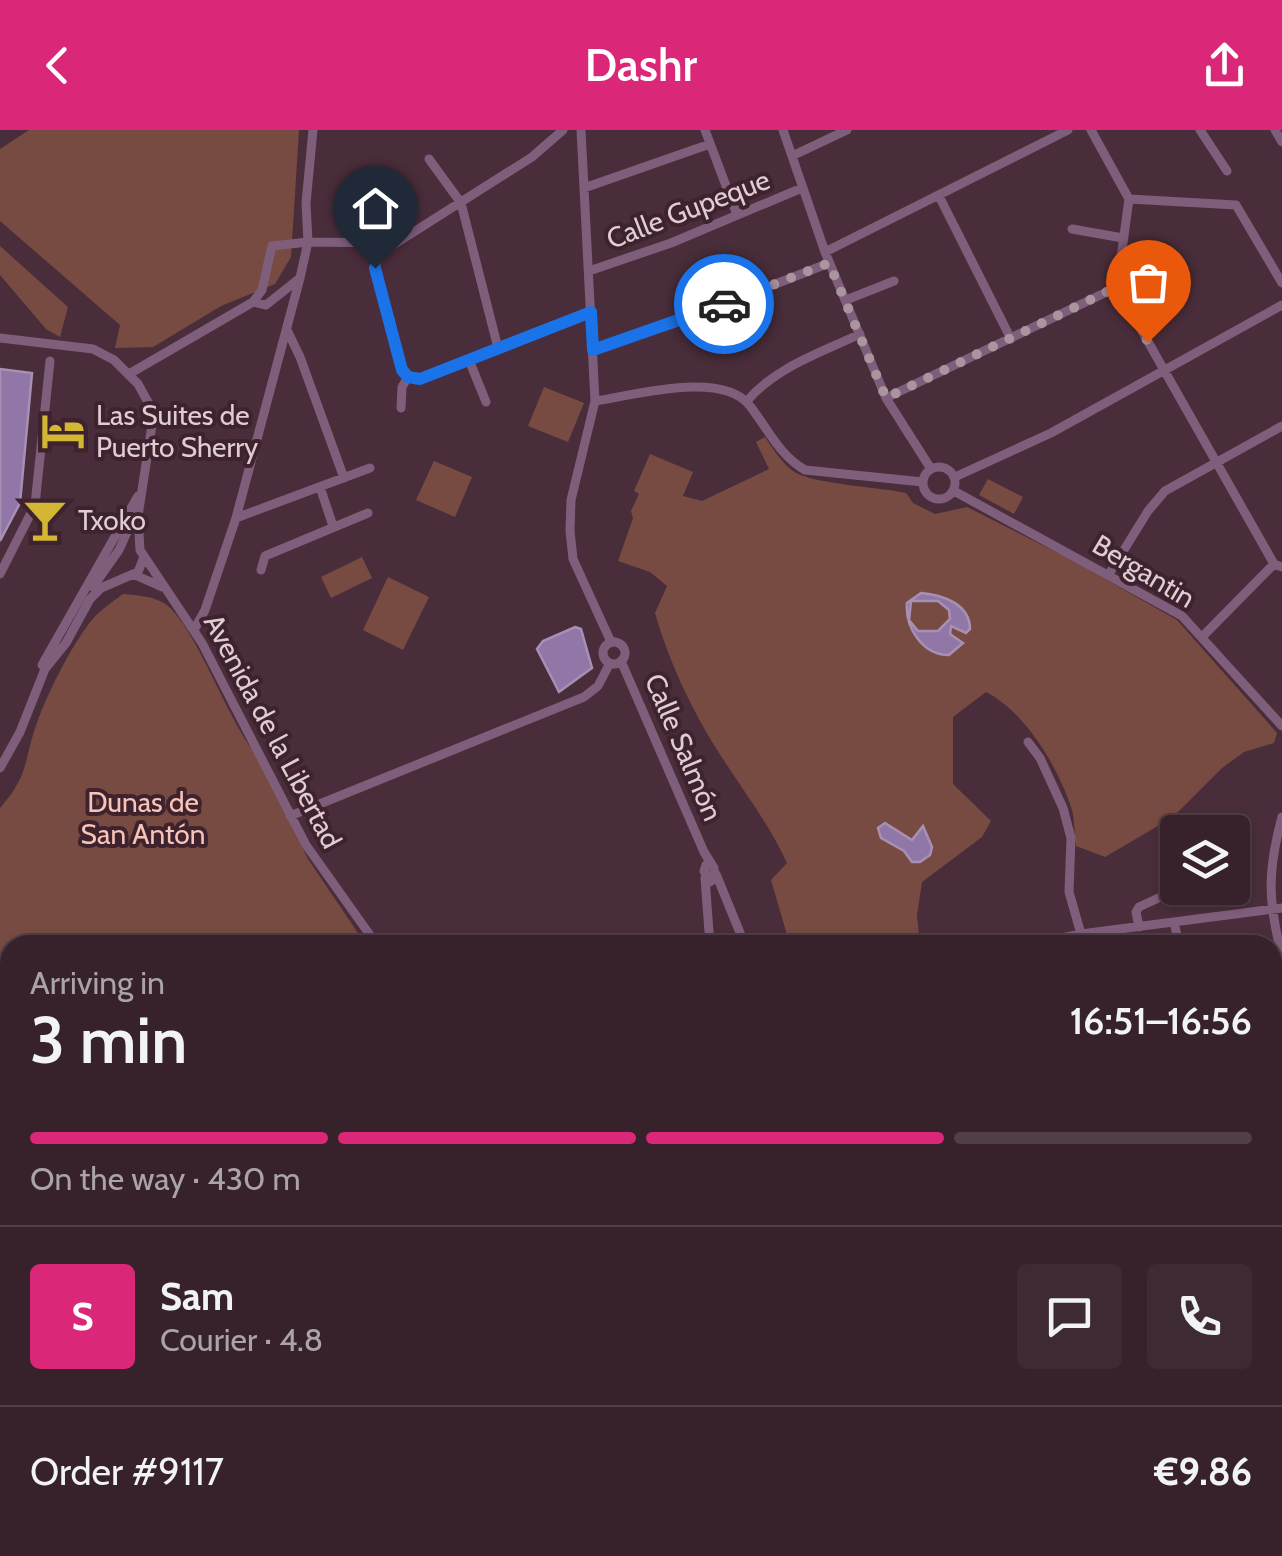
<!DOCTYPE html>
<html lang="en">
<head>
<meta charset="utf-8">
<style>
	body { margin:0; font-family:Cabin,sans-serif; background:#3e2a34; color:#f1f3f6; height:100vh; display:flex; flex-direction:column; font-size:38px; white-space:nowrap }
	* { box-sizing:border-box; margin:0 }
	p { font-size:32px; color:#aaa4a9 }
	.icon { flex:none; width:55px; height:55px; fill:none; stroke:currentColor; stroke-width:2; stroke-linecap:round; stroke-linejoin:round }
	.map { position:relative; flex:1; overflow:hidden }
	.side { position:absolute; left:0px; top:805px; width:1282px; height:622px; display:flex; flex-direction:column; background:#37222c; border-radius:30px 30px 0 0; box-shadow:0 2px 8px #0004,0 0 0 2px #513f48 }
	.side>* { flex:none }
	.tools { position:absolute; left:1160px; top:685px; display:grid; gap:20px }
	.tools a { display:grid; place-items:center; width:90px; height:90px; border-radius:10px; background:#37222c; box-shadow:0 2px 8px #0004,0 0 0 2px #513f48; font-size:50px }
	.pin { position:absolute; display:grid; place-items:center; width:85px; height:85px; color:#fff; margin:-102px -42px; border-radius:50% 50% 50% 0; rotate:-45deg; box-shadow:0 0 10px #0007 }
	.pin .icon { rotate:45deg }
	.courier { position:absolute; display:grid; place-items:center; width:100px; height:100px; margin:-50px; border:8px solid #1a73e8; border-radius:50%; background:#fff; color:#222; box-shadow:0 2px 12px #0007 }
	.overview em { font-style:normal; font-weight:600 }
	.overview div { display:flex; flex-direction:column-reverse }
	.overview { display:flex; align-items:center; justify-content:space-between; height:170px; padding:0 30px }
	h1 { font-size:65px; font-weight:600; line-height:75px }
	.bar { display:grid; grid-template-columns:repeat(4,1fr); gap:15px 10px; align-content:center; height:120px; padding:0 30px }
	.bar i { height:12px; border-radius:8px; background:#513f48 }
	.bar .active { background:#db2777 }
	.bar p { grid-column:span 4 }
	.line { display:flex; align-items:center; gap:25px; padding:0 30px; border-top:2px solid #513f48 }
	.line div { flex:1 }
	.round { display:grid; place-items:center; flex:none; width:105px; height:105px; border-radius:10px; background:#3e2a34 }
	header { display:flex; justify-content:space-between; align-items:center; height:130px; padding:0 30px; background:#db2777; color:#fff; font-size:45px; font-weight:600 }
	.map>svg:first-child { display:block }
	.green { fill:#784b42 }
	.water { fill:#9177a7; stroke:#a890b4; stroke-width:2.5; fill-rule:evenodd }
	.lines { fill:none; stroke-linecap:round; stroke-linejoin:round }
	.minor { stroke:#7f5e7c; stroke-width:9 }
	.done { stroke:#aa949e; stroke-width:10; stroke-dasharray:0 18 }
	.route { stroke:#1a73e8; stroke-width:12 }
	.labels { text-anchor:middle; stroke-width:8; stroke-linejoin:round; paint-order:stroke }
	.street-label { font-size:28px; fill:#dfccd4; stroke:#3e232f }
	.poi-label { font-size:28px; fill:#dfccd4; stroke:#3e232f; text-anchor:start }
	.park-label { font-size:28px; fill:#f9c4b8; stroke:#3e232f }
</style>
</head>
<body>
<header><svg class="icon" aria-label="back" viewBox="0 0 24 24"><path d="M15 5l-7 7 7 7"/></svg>Dashr<svg class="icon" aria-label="share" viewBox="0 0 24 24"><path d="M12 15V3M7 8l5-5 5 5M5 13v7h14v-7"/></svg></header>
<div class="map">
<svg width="1282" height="1426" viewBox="0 0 1282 1426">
	<rect width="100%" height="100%" fill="#492d3a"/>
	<!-- green -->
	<path class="green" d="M29,0H299L291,127L275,154L221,176L153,217L115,218L120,195L0,91V19Z
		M0,116L68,177L60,207L46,199L0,145Z
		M544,257L584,273L568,312L528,296Z
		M765,307C774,320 782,334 796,343C817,354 878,357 906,363L913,373L935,384L967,377L1066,427L1177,490L1277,603L1274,613L1244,622L1222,638L1173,687L1105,727L1076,716C1074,703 1075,688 1071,677C1057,635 1025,582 986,562L953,587V654L991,691L982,707L922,752L917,785L920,815H790L771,750L787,733C770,696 747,666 725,632C695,587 670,535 655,483L667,456L650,442L618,431L633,388L631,381L639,364L634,361L650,324L693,342L683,366L702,371L769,339L756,312Z
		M434,331L472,347L455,387L416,370Z
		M988,349L1023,367L1014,384L979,365Z
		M362,427L372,448L331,468L321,447Z
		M388,447L429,467L403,520L363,500Z
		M123,464C136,465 150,466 162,472C194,489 227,592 257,625L308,729L366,815H10V1120L0,1121V678C30,644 23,631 37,593C46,566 71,517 88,495C97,482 111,473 123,464Z
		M0,1133L10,1135V1418H168L167,1426H0Z
		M764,1418H1081L1084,1426H757Z"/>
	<!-- water -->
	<path class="water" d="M0,239L32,243L20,373L0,411Z
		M921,463C943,465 970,474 970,499L966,503L951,496L950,504L963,513L949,525C922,525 905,497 907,473ZM911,471H938L949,480L950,489L938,501H918L909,490Z
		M575,497L581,499L592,538L559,562L537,519L543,511Z
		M885,693L912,710L923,696L932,717L930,725L920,732H912L904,721L881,708L878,698Z"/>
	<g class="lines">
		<!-- minor -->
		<path class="minor" d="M563,0L532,27L390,117L378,127L375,139L402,240L408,247L420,249L591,181
			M581,0L595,271L571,370L570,401L573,429L611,512
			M705,0L737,85
			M783,0L825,122L886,268L931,339
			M1091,0L1129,69L1117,157L1274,434L1282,437
			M1200,0L1227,41
			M1275,0L1282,12
			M792,26L847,0
			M429,29L461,73L498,218
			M584,58L710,14
			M939,66L1011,209
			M1129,69L1236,75L1282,153
			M1072,99L1123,108
			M825,122L1068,0
			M589,141L671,113L802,58
			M846,170L894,151
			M253,172L266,175L300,148
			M287,200L300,227L344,348
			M0,208L93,219L114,230L138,254L149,274L152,295L138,386L140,420L202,513L306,715L377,815
			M593,220L684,190L829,133
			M469,230L486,272
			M129,244L253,172L262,160L272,116L308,112L396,113
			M886,268L1117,157
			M595,271C635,265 723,240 750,276C768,299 779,325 805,340L923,352
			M747,271C776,237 820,223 860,204
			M401,278L402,257L408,247
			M923 353a16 16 0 1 1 32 0a16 16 0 1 1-32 0Z
			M955,347L1051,303L1282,175
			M320,357L333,396
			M954,361L1182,486L1282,596
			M236,388L370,338
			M261,440L265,426L368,383
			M0,444L35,375L50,231
			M133,444L162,457
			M1109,444L1148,381L1165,361L1282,296
			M93,457L119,420L133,389
			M194,500L205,480L236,388L300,148L308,112L306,73L313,0
			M1203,506L1274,434
			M603 523a11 11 0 1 1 22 0a11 11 0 1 1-22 0Z
			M621,531L704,722L714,738V748L710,752L704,741L706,735H712
			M42,535L138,366
			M1028,612L1040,628L1063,678L1071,708L1069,762L1081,804
			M0,638L20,602L45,539L66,513L90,469L101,458L138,442L144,427
			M290,686L584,567L598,556L610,533
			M1282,687C1267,742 1268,772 1282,826
			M716,744L745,815
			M705,748L710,815
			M1174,792L1179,815
			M1139,797L1136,782L1139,777L1180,758
			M1026,815L1081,804L1282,778
			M1272,900L1282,896
			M1272,974L1282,973
			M314,1418L315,1426
			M419,1418L422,1426
			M1183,1418L1184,1426
			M1268,1418L1274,1426
			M181,1426L183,1418
			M518,1426L528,1418
			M573,1426L575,1418"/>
	</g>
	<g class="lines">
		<!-- done -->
		<path class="done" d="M724,174L829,133L886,268L1117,157L1148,212"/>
		<!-- route -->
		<path class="route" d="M375,138L402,240L408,247L420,249L591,182L593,220L724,174"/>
	</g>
	<!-- icons -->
	<defs>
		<g id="hotel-bare" transform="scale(3.45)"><path d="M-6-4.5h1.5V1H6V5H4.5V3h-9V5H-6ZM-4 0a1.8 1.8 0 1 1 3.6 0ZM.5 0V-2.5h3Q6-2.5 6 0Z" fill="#d4b635" stroke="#3e232f" stroke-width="2.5" paint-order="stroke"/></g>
		<g id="bar-bare" transform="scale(3.45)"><path d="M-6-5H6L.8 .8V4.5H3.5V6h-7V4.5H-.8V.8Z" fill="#d4b635" stroke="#3e232f" stroke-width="2.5" paint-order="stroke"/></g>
	</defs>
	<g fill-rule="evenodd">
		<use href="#hotel-bare" x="63" y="301"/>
		<use href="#bar-bare" x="45" y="390"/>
	</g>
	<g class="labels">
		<!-- street labels -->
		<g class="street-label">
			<text transform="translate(688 79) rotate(-21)" y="10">Calle Gupeque</text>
			<text transform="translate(1144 441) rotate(31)" y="10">Bergantin</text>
			<text transform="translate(273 601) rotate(62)" y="10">Avenida de la Libertad</text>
			<text transform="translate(684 617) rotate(67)" y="10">Calle Salmón</text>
		</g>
		<!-- poi labels -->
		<g class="poi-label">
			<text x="96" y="295">Las Suites de<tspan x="96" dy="32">Puerto Sherry</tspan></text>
			<text x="78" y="400">Txoko</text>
		</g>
		<!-- park labels -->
		<g class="park-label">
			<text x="143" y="682">Dunas de<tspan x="143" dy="32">San Antón</tspan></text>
		</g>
	</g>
</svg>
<div class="tools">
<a><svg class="icon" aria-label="layers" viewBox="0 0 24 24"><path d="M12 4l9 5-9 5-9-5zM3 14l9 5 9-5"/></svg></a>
</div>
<div class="pin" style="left:1148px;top:212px;background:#ea580c"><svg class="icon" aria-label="bag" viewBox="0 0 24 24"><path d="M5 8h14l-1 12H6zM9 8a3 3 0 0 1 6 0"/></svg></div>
<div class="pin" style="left:375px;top:138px;background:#1f2937"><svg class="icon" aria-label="home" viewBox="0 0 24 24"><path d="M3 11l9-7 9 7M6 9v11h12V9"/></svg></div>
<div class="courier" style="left:724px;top:174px"><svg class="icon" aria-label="car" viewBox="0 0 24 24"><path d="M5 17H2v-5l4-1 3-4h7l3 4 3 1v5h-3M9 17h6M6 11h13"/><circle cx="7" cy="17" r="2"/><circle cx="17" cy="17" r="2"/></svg></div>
<section class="side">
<div class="overview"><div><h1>3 min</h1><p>Arriving in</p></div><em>16:51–16:56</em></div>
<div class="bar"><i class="active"></i><i class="active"></i><i class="active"></i><i></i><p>On the way · 430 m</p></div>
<div class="line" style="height:180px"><b class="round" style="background:#db2777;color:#fff">S</b><div><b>Sam</b><p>Courier · 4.8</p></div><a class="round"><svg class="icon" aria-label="chat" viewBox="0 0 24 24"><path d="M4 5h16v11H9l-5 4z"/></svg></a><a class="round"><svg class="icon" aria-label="phone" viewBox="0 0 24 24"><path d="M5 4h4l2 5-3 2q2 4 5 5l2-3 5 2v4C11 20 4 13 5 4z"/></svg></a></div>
<div class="line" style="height:130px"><div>Order #9117</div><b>€9.86</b></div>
</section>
</div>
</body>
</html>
